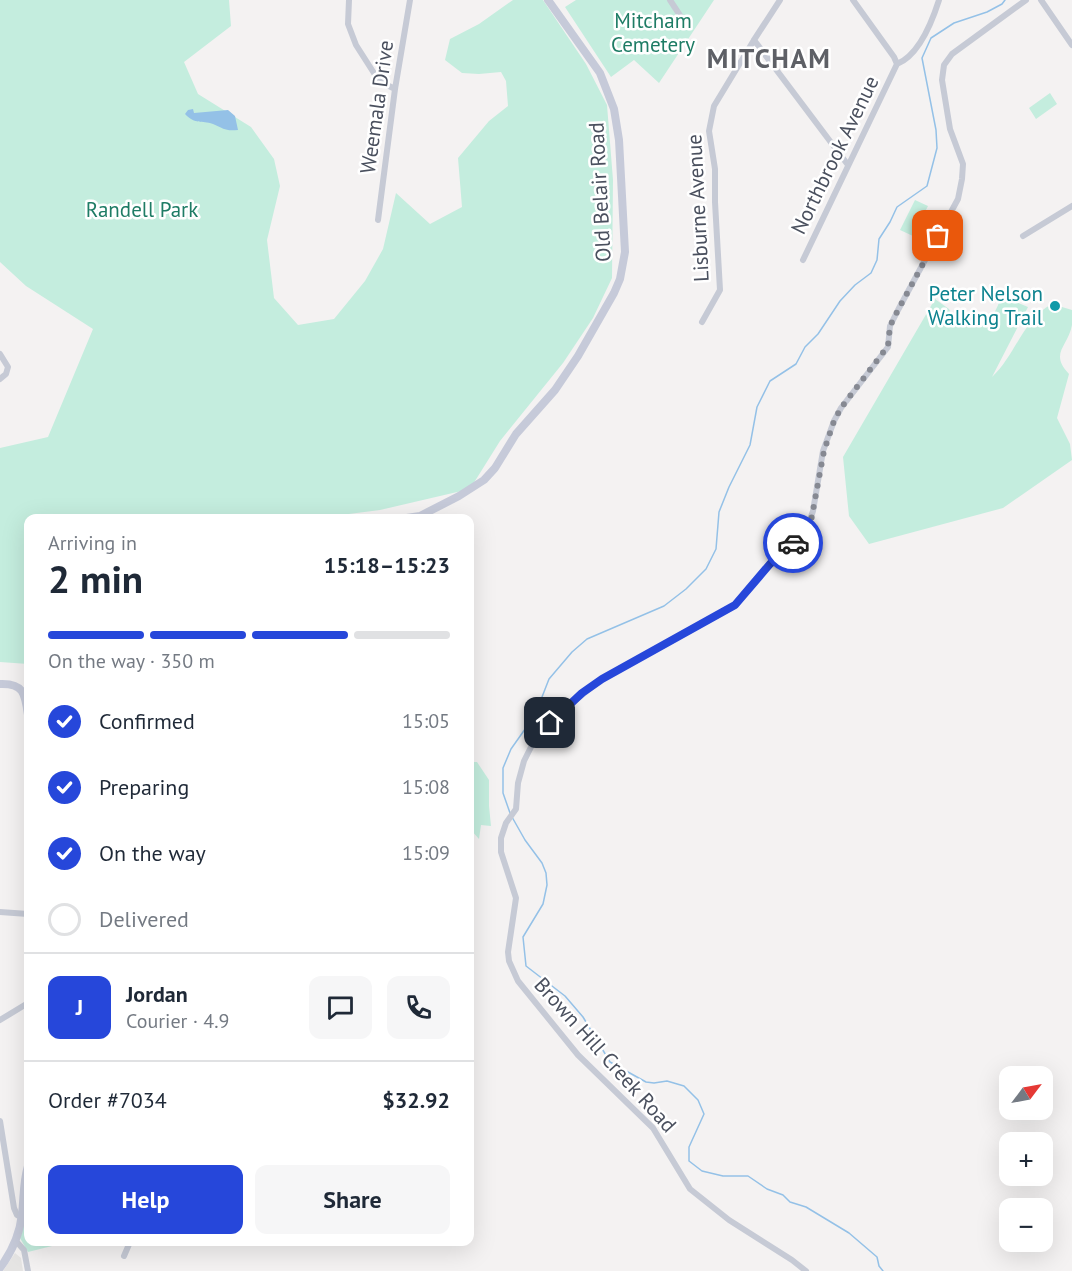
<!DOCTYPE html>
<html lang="en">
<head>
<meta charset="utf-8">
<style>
	body { margin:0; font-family:"PT Sans",sans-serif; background:#f6f6f7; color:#1f2937; height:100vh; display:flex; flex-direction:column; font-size:22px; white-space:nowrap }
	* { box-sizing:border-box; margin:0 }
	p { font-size:20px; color:#747a83 }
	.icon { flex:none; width:33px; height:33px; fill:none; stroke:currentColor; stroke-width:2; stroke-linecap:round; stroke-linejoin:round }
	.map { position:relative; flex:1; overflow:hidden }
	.drawer { position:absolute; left:24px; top:514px; width:450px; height:732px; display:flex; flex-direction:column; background:#fff; border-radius:12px; box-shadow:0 6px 24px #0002 }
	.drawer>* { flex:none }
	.needle { width:39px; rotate:58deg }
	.fabs { position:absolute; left:999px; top:1066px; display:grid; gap:12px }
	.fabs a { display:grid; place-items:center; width:54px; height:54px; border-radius:12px; background:#fff; box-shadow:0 6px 24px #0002; font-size:30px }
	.pin { position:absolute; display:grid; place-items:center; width:51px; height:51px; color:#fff; margin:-26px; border-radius:12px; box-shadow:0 3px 9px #0006 }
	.courier { position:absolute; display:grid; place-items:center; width:60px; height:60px; margin:-30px; border:4px solid #2647da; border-radius:50%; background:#fff; color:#222; box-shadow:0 2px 8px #0007 }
	.summary em { font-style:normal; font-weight:700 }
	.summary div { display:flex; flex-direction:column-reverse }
	.summary { display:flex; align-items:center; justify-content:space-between; height:102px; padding:0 24px }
	h1 { font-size:39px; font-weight:700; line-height:45px }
	.bar { display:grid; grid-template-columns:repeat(4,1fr); gap:9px 6px; align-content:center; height:72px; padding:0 24px }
	.bar i { height:8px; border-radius:4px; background:#e0e1e3 }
	.bar .active { background:#2647da }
	.bar p { grid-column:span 4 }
	.line { display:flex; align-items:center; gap:15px; padding:0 24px; border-top:2px solid #e0e1e3 }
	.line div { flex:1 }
	.round { display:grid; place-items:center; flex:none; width:63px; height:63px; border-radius:12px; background:#f6f6f7 }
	ol { padding:0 24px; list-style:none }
	li { display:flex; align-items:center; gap:18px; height:66px }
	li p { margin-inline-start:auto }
	li .icon { padding:6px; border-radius:50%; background:#2647da; color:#fff; stroke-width:4 }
	li:last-child { color:#747a83 }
	li i { width:33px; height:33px; border:3px solid #e0e1e3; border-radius:50% }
	.button { display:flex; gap:12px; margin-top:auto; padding:12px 24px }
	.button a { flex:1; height:69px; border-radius:12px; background:#2647da; color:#fff; font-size:24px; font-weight:700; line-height:69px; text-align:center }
	.button a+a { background:#f6f6f7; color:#1f2937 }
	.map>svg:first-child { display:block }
	.education { fill:#e5e4e3 }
	.green { fill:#c4edde }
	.water { fill:#94c1e7 }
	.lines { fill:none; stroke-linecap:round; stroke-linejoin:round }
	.stream { stroke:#94c1e7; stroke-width:1.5 }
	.street { stroke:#c6cad5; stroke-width:6 }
	.secondary { stroke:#c6cad9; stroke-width:8 }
	.done { stroke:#868992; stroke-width:6; stroke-dasharray:0 10.8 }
	.route { stroke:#2647da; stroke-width:8 }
	.culture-dot { fill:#0f9aa8; stroke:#fff; stroke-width:2 }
	.labels { text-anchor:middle; stroke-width:5; stroke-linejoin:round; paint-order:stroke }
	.park-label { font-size:21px; fill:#1e7c65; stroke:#fff }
	.street-label { font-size:21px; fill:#4a505e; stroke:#fff }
	.culture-label { font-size:21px; fill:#0d838f; stroke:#fff; text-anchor:end }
	.district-label { font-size:27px; font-weight:bold; letter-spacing:1.5px; fill:#5e6066; stroke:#fff }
</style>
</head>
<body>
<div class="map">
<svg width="1072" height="1271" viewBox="0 0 1072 1271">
	<rect width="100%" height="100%" fill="#f4f2f2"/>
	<!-- education -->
	<path class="education" d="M15,1253L21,1258L23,1271H3Z"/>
	<!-- green -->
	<path class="green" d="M0,0H229L231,26L184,62L198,94L251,127L274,159L280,186L267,240L274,298L298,325L334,319L365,281L383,249L396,193L430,224L462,207L458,158L489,121L508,106L506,81L501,72L479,74L462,73L445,60L450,39L479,24L513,0H543L586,64L607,105L613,180L612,278L593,318L563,363L500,441L470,489L380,510L310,519H28V664L0,662V448L48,437L93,329L26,286L0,262Z
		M576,0H714L659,83L634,60L611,77L565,7Z
		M1050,93L1057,104L1036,119L1029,108Z
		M915,200L928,206L913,236L900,230Z
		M1002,296L1028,307L992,377C1015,356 1023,319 1052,304L1072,310C1072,315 1072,321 1072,325C1068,347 1049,353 1069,374L1057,418L1070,444L1072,460L1003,508L869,544L849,516L843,457L935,299L949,309L955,321C966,325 984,322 993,314C997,310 999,301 1002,296Z
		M470,762H477L489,780V806L491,826L481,825L479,839L470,829Z
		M27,1207L28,1242H60V1244L28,1252L20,1238Z"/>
	<!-- water -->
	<path class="water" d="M193,109L194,113L228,110L235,116L238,130C224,131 225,129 213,124C201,120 196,125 185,114L188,110Z"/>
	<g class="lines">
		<!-- stream -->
		<path class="stream" d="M510,813L503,793V768L511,749L535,715L549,679L572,652L587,639L664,606L686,589L706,569L716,549L719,512L729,487L750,445L757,407L770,381L796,364L805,347L818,334L840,301L855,285L871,273L877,260L879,239L890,222L897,207L927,186L937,148L936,130L922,58L931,38L954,23L987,12L1002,4L1005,0
			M512,817L525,840L542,863L546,873L547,885L543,904L523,937L526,966L565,996L583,1017L610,1062L646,1082L654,1083L667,1081L684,1086L698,1100L704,1114L689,1147V1161L702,1171L723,1176H748L767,1189L783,1195L790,1202L806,1207L849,1233L877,1257L879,1266L883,1271"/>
		<!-- street -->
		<path class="street" d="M349,0L348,24L356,45L379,81L395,89
			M670,0L685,23
			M853,0L894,57L897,64
			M1041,0L1072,45
			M754,40L848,165
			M897,64C919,55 932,22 939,0
			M378,220L395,89L410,0
			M1023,236L1072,206
			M803,260L897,64
			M702,322L720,290L715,202V169L709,131L714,106L754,40L780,0
			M0,354L8,367L6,374L0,379
			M0,912L28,914
			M0,1020L28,1003
			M0,1121L14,1208L17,1215L22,1218
			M15,1240L24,1250L28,1271
			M124,1256L130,1242
			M806,1271L792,1260L729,1220L690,1189L653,1128L578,1055L518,981L509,961L508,952L516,898L501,852V838L506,823L516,809L518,783L524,761L532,745L562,711L602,679L736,605L769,564L806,531L813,511L823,451L834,421L841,408L888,347L890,326L898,310L958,199L962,179L963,164L950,129L942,80L944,65L952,54L1026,0"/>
		<!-- secondary -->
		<path class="secondary" d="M332,519H379
			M400,519L420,516L459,496L484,480L495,468L516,434L555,390L578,356L614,293L620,279L625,252L619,140L614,109L600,73L548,0
			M0,684C24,683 25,694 28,715
			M0,1268C11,1253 20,1233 22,1214C24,1198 23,1182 28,1166"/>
	</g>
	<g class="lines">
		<!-- done -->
		<path class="done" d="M793,543L806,531L811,521L824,451L834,421L841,408L888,346L890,326L898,310L938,236"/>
		<!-- route -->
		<path class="route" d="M550,723L582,693L602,679L735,605L770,564L793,543"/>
	</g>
	<!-- markers -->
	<circle class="culture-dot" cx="1055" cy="306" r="6"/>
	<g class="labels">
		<!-- park labels -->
		<g class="park-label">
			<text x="653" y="28">Mitcham<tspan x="653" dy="24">Cemetery</tspan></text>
			<text x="142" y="217">Randell Park</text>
		</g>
		<!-- street labels -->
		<g class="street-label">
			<text transform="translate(377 107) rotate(-82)" y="7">Weemala Drive</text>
			<text transform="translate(835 155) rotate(-64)" y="7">Northbrook Avenue</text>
			<text transform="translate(600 192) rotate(-93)" y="7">Old Belair Road</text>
			<text transform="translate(698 208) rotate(-93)" y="7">Lisburne Avenue</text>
			<text transform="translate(605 1055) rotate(48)" y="7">Brown Hill Creek Road</text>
		</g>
		<!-- culture labels -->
		<g class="culture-label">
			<text x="1043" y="301">Peter Nelson<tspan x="1043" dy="24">Walking Trail</tspan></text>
		</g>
		<!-- district labels -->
		<g class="district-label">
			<text x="769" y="68">MITCHAM</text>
		</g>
	</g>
</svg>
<div class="fabs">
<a><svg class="needle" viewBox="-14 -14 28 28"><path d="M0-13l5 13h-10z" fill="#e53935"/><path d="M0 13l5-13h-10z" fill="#747a83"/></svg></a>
<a>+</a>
<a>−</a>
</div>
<div class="pin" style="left:938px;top:236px;background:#ea580c"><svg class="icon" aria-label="bag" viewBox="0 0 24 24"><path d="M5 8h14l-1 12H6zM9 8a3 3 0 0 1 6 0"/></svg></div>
<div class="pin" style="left:550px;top:723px;background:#1f2937"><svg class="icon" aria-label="home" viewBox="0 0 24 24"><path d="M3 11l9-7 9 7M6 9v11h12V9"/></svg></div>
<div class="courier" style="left:793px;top:543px"><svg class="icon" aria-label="car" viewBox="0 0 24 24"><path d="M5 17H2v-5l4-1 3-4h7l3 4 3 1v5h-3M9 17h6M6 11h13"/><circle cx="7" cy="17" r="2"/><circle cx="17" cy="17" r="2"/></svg></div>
<section class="drawer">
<div class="summary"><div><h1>2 min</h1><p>Arriving in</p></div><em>15:18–15:23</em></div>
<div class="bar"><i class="active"></i><i class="active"></i><i class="active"></i><i></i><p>On the way · 350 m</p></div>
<ol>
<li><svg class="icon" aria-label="check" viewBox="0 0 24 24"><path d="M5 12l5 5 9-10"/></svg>Confirmed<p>15:05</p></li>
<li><svg class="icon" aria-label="check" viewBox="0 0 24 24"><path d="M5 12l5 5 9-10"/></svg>Preparing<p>15:08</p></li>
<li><svg class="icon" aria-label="check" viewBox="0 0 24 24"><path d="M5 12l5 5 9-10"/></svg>On the way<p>15:09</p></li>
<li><i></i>Delivered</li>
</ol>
<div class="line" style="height:108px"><b class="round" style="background:#2647da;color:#fff">J</b><div><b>Jordan</b><p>Courier · 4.9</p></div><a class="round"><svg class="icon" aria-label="chat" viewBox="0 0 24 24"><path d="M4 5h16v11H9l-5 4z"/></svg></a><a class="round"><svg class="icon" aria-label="phone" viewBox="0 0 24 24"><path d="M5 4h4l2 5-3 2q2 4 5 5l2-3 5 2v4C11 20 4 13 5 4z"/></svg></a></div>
<div class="line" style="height:78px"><div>Order #7034</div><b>$32.92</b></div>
<div class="button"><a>Help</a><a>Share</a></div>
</section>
</div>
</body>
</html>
